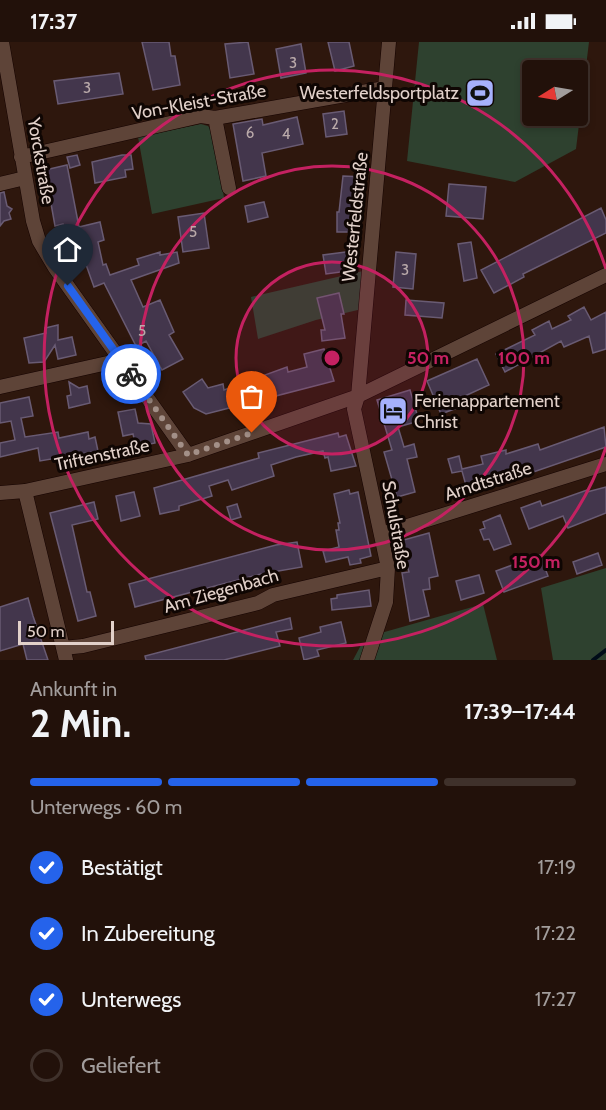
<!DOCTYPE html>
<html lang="de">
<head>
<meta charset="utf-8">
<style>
	body { margin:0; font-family:Cabin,sans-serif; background:#2a1a13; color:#f1f3f6; height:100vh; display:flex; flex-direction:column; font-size:22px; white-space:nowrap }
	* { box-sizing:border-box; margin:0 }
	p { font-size:20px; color:#a29d9c }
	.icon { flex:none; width:33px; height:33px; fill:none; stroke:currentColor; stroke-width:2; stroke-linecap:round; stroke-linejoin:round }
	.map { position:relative; height:618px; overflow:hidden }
	.panel { display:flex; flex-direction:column; background:#22110a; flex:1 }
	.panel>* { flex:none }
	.needle { width:39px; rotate:259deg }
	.controls { position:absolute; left:522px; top:18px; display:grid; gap:12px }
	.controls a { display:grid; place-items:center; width:66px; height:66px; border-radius:6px; background:#22110a; box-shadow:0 3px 9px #0003,0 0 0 2px #3f312b; font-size:30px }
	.scale { position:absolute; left:18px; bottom:15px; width:96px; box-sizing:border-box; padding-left:6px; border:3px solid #e2d1ca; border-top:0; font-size:16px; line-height:21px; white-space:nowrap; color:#e2d1ca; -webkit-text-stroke:4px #0f0603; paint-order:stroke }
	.pin { position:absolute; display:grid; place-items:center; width:51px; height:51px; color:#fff; margin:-62px -26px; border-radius:50% 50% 50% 0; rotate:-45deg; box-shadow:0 0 6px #0007 }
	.pin .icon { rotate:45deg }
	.courier { position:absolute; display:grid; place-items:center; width:60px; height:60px; margin:-30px; border:4px solid #2563eb; border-radius:50%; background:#fff; color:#222; box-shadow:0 2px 8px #0007 }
	.head em { font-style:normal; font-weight:700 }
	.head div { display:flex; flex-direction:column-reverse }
	.head { display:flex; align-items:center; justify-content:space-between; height:102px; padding:0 30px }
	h1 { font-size:39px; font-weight:700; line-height:45px }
	.bar { display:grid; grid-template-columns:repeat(4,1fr); gap:9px 6px; align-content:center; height:72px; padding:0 30px }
	.bar i { height:8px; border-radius:4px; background:#3f312b }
	.bar .active { background:#2563eb }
	.bar p { grid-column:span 4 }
	ol { padding:0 30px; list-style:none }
	li { display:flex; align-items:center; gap:18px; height:66px }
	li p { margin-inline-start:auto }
	li .icon { padding:6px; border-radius:50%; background:#2563eb; color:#fff; stroke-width:4 }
	li:last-child { color:#a29d9c }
	li i { width:33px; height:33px; border:3px solid #3f312b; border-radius:50% }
	.status { display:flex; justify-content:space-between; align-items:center; height:42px; padding:0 30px; background:#22110a; direction:ltr }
	.status svg { height:16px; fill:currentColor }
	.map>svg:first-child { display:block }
	.green { fill:#2e412f; fill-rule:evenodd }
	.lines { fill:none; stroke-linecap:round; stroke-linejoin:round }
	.stream { stroke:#000b18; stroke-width:4 }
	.building { fill:#43364c; stroke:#695b73; stroke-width:1.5 }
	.minor-casing { stroke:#150300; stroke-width:15 }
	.minor { stroke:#5e4438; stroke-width:14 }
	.done { stroke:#a39088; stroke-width:6; stroke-dasharray:0 10.8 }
	.route { stroke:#2563eb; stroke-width:8 }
	.ring { fill:none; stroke:#c42161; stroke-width:3 }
	.labels { text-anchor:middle; stroke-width:6; stroke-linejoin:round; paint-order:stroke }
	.number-label { font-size:15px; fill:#baaaaa }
	.poi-label { font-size:18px; fill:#e2d1ca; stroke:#0f0603; text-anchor:end }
	.street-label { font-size:18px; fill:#e2d1ca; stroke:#0f0603 }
	.centre { fill:#c42161; stroke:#0f0603; stroke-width:3 }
	.ring-label { font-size:18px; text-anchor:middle; font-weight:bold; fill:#c42161; stroke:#0f0603; stroke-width:6; stroke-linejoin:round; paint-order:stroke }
</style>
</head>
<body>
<div class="status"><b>17:37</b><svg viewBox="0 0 49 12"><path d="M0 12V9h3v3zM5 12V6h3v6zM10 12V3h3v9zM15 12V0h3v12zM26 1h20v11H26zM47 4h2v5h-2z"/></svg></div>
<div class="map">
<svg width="606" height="618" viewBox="0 0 606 618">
	<rect width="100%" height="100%" fill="#2e170d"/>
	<!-- green -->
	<path class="green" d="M419,0H589L576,107L515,140L407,119ZM532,28H578V74H532Z
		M201,82L208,84L214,92L224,156L152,172L138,95Z
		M363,229L362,267L316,278L258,297L251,255Z
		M606,526V618H553L541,546Z
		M483,562L497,618H353L361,603L381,591Z"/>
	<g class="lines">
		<!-- stream -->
		<path class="stream" d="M593,618L606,608"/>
	</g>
	<!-- building -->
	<path class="building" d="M142,0H169L171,14H175L180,43L153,48Z
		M248,0L254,32L230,36L225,2Z
		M328,0H349L354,24L335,29Z
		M301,2L306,31L281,36L276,7Z
		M119,31L123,52L58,62L54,39Z
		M344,69L347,92L326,95L323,72Z
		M297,75L303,102L262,111L266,134L243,139L233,82L262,77L263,83Z
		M77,113L80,123L70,126L67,115Z
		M122,113H131L133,127L125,128L126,135L95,141L92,120Z
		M67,123L79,185L100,180L104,198L98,200L103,223L106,222L110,233L139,223L137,217L160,210V213L177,210L179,221L131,238L143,265L160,258L174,290L169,293L183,317L162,328L146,299L137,304L135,302L104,241L94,245L79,203L76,204L75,197L67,199L63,182L55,184L45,128Z
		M343,134L364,135L362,153H359L360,190H337V170H339Z
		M449,142L486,145L483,177L446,174Z
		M4,150L7,164L12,167L9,171L11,177L4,179L0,184V151Z
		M264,160L268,175L248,180L245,164Z
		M601,166L606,178V191L523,232L524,235L494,251L481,228Z
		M204,171L209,206L183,210L178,175Z
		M471,200L477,236L464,239L458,202Z
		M353,209L355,228L326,232L323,213Z
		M396,210L416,212L413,247L393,245Z
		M339,251L344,272H341L345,296L322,299L321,288H325L317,256Z
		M406,258L444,261L442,276L405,273Z
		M584,265L591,278L606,270V307L593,311L589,294L564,305L561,299L505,330L496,312L535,293L532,288L549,279L552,287L571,278L568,274Z
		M58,283V298L72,295L76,313L58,317L55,303L44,320L29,321L24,296L46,291L45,286Z
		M324,307L334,339L206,372L194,366L183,350L202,337L208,346L223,342L224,348L287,325L288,330L307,325L304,312Z
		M477,317L489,343L454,359L457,366L441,372L427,339Z
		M69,340L79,346L87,344L90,361L69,366L67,354L71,353Z
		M410,348L419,379L398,385L404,405L414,402L417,415L407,417L415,450L397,455L384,410L392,408L377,358Z
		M29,355L33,374L21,376L25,395L58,390L59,396L88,390L89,397L95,395L98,409L40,419L38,406L0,415V401L15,398L11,379L0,381V361Z
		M135,367L138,381L151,382L155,401L136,405L133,392L123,394L118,370Z
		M604,385L606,405L513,437L467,447L462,429L452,431L448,417L459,414L462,427L483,422L481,414L506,408V412L538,402L540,408Z
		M338,391L339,395L346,393L356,424L331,429L328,415L325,416L323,409L296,415L271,423L274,434L232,448L228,438L209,444L212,454L179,464V468L160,472L154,446L259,416L258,411Z
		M606,445V471L568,486L563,474L529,487L521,466L540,459L542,464L587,448V450Z
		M349,448L350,452L358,450L371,514L360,517L361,521L350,523L348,515L326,520L323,509L339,505L336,488H339L338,481H340L334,452Z
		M134,450L140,474L121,479L116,454Z
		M94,460L98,477L72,483L87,550H90L96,574L78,579L50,471Z
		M237,462L241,475L231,478L227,465Z
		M500,473L511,502L494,508L489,497L484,498L480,488L485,486L483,480Z
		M429,491L438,534L429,536L430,547L423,548L429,574L410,579L402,531L409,530L400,499Z
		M297,500L302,525L261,532L135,565L129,542L276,503Z
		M598,511L602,523L577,532L573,520Z
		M540,513L548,534L504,550L496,529Z
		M479,533L484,551L461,558L456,539Z
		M369,548L371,564L332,568L331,557L337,556V553Z
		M28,556L33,574L48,618H27L23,602L0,609V565Z
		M290,576L292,587L276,590L280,604L224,618H146L145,614Z
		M341,580L346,601L317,608L319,614L304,618L299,596L321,590L320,585Z"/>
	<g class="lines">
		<!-- minor casing -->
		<g class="minor-casing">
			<path id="minor" d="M2,0L33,179L39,199L55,226L188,413
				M215,76L229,146
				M21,115L201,74L215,76L385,46
				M0,142L25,136
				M0,345L121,318
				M25,449L66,618
				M0,451L25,449L188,413L358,354L606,233
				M382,492L606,422
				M63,606L83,604L258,561L273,553L388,526
				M367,618L386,560L388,526L354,367L358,354L389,0"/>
		</g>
		<!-- minor -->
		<use href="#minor" class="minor"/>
	</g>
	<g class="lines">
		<!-- done -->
		<path class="done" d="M131,332L188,413L252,391"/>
		<!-- route -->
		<path class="route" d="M68,244L131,332"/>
	</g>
	<!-- distance rings -->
	<circle cx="332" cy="316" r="96" fill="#c42161" fill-opacity=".12"/>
	<g class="ring">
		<circle cx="332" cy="316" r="96"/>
		<circle cx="332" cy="316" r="192"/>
		<path d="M606 405A288 288 0 1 1 606 227"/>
	</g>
	<!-- icons -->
	<defs>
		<g id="stadium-square" transform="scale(1.5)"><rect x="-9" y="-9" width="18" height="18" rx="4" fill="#a6b1fc" stroke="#0f0603"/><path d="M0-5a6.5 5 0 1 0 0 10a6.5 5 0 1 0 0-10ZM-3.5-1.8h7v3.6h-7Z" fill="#111"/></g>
		<g id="hotel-square" transform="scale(1.5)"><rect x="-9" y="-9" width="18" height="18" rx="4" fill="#a6b1fc" stroke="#0f0603"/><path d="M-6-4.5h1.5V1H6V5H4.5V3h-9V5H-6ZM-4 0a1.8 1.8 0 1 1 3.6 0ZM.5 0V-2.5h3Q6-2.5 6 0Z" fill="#111"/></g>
	</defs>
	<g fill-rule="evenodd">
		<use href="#stadium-square" x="480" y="51"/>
		<use href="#hotel-square" x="393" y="369"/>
	</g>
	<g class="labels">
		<!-- number labels -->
		<g class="number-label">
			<text x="293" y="26">3</text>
			<text x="87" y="51">3</text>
			<text x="335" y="87">2</text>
			<text x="250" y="96">6</text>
			<text x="286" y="97">4</text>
			<text x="193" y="195">5</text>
			<text x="405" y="233">3</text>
			<text x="142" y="294">5</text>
		</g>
		<!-- poi labels -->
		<g class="poi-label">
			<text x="459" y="57">Westerfeldsportplatz</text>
			<text x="414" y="365" text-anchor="start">Ferienappartement<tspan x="414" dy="21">Christ</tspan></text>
		</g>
		<!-- street labels -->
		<g class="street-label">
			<text transform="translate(199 60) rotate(-10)" y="6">Von-Kleist-Straße</text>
			<text transform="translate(41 119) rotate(80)" y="6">Yorckstraße</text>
			<text transform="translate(355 175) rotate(-84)" y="6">Westerfeldstraße</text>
			<text transform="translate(102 413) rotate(-12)" y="6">Triftenstraße</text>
			<text transform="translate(488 439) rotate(-18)" y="6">Arndtstraße</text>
			<text transform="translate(396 483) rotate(80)" y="6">Schulstraße</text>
			<text transform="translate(221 549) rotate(-16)" y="6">Am Ziegenbach</text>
		</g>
	</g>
	<circle cx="332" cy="316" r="9" class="centre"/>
	<g class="ring-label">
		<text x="428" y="322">50 m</text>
		<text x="524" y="322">100 m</text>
		<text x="536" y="526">150 m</text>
	</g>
</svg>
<div class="controls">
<a><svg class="needle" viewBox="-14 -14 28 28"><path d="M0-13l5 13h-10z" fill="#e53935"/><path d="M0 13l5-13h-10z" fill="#a29d9c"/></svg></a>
</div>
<div class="scale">50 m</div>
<div class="pin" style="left:252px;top:391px;background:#ea580c"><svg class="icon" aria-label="bag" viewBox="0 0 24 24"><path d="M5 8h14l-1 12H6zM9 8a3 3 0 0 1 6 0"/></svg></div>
<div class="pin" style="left:68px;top:244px;background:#1f2937"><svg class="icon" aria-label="home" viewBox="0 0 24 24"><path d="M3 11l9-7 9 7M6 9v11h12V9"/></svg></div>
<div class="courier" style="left:131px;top:332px"><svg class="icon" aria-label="bike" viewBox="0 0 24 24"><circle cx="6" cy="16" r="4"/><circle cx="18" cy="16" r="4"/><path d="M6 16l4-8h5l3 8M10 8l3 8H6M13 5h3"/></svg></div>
</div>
<section class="panel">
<div class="head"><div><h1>2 Min.</h1><p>Ankunft in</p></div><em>17:39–17:44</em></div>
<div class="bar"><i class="active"></i><i class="active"></i><i class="active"></i><i></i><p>Unterwegs · 60 m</p></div>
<ol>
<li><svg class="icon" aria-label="check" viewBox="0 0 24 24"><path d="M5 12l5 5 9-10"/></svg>Bestätigt<p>17:19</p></li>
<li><svg class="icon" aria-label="check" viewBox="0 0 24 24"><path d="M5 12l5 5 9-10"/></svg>In Zubereitung<p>17:22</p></li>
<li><svg class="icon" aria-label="check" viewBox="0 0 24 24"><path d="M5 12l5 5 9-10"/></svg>Unterwegs<p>17:27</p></li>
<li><i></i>Geliefert</li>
</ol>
</section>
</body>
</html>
